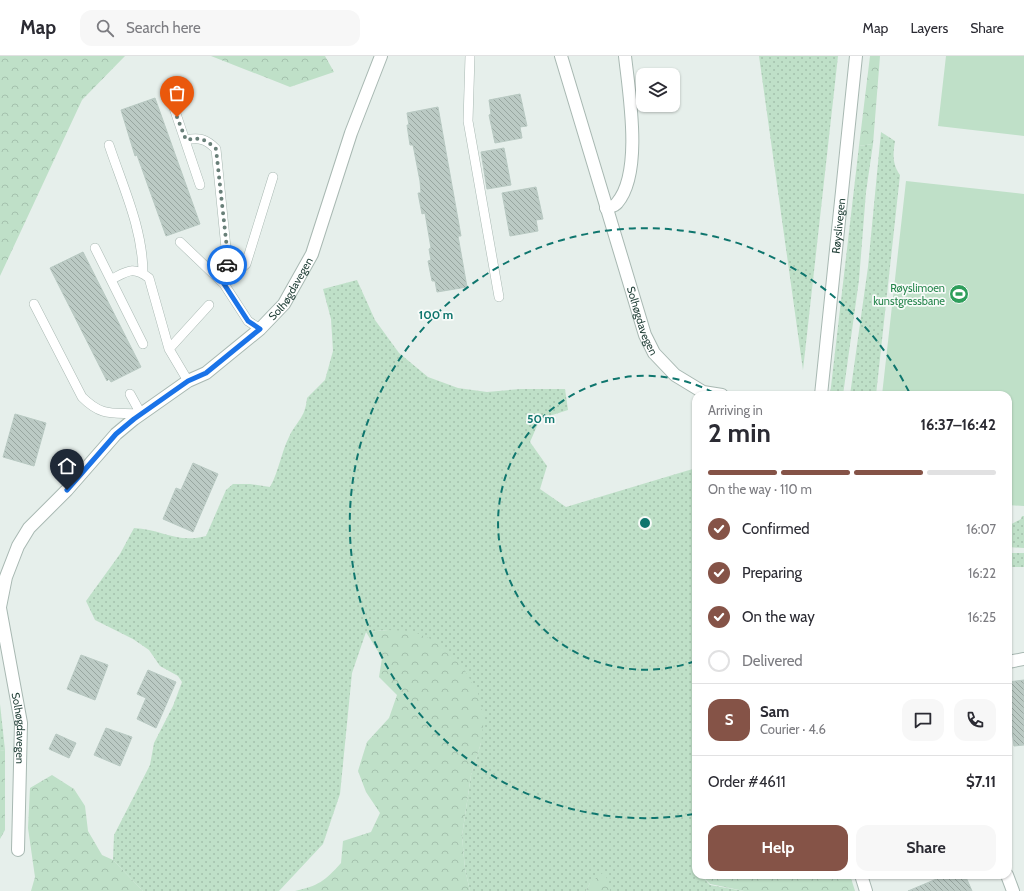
<!DOCTYPE html>
<html lang="en">
<head>
<meta charset="utf-8">
<style>
	body { margin:0; font-family:Cabin,sans-serif; background:#f7f7f7; color:#2b2b33; height:100vh; display:flex; flex-direction:column; font-size:15px; white-space:nowrap }
	* { box-sizing:border-box; margin:0 }
	p { font-size:13px; color:#7c7c81 }
	.icon { flex:none; width:22px; height:22px; fill:none; stroke:currentColor; stroke-width:2; stroke-linecap:round; stroke-linejoin:round }
	.map { position:relative; flex:1; overflow:hidden }
	.drawer { position:absolute; left:692px; top:335px; width:320px; height:488px; display:flex; flex-direction:column; background:#fff; border-radius:12px; box-shadow:0 1px 3px #0004 }
	.drawer>* { flex:none }
	.controls { position:absolute; left:636px; top:12px; display:grid; gap:8px }
	.controls a { display:grid; place-items:center; width:44px; height:44px; border-radius:8px; background:#fff; box-shadow:0 1px 3px #0004; font-size:20px }
	.pin { position:absolute; display:grid; place-items:center; width:34px; height:34px; color:#fff; margin:-41px -17px; border-radius:50% 50% 50% 0; rotate:-45deg; box-shadow:0 0 4px #0007 }
	.pin .icon { rotate:45deg }
	.courier { position:absolute; display:grid; place-items:center; width:40px; height:40px; margin:-20px; border:3px solid #1a73e8; border-radius:50%; background:#fff; color:#222; box-shadow:0 1px 5px #0007 }
	.head em { font-style:normal; font-weight:800 }
	.head div { display:flex; flex-direction:column-reverse }
	.head { display:flex; align-items:center; justify-content:space-between; height:68px; padding:0 16px }
	h1 { font-size:26px; font-weight:800; line-height:30px }
	.bar { display:grid; grid-template-columns:repeat(4,1fr); gap:6px 4px; align-content:center; height:48px; padding:0 16px }
	.bar i { height:5px; border-radius:3px; background:#e1e1e2 }
	.bar .current { background:#855347 }
	.bar p { grid-column:span 4 }
	.line { display:flex; align-items:center; gap:10px; padding:0 16px; border-top:1px solid #e1e1e2 }
	.line div { flex:1 }
	.round { display:grid; place-items:center; flex:none; width:42px; height:42px; border-radius:12px; background:#f7f7f7 }
	ol { padding:0 16px; list-style:none }
	li { display:flex; align-items:center; gap:12px; height:44px }
	li p { margin-inline-start:auto }
	li .icon { padding:4px; border-radius:50%; background:#855347; color:#fff; stroke-width:4 }
	li:last-child { color:#7c7c81 }
	li i { width:22px; height:22px; border:2px solid #e1e1e2; border-radius:50% }
	.button { display:flex; gap:8px; margin-top:auto; padding:8px 16px }
	.button a { flex:1; height:46px; border-radius:12px; background:#855347; color:#fff; font-size:16px; font-weight:800; line-height:46px; text-align:center }
	.button a+a { background:#f7f7f7; color:#2b2b33 }
	header { display:flex; align-items:center; gap:24px; box-sizing:border-box; height:56px; padding:0 20px; background:#fff; border-bottom:1px solid #e1e1e2 }
	header strong { font-size:19px }
	nav { display:flex; gap:22px; margin-inline-start:auto; font-size:14px }
	.search { width:280px; height:36px; background:#f7f7f7; display:flex; align-items:center; gap:10px; box-sizing:border-box; padding:0 14px; border-radius:12px; color:#7c7c81; font-size:15px }
	.map>svg:first-child { display:block }
	.grass { fill:url(#grass-dots) }
	.forest { fill:url(#forest-crowns) }
	.garden { fill:#bfe0c8 }
	.building { fill:url(#building-back-hatch); stroke:#b8c9c2 }
	.lines { fill:none; stroke-linecap:round; stroke-linejoin:round }
	.service-casing { stroke:#a8b8b2; stroke-width:10 }
	.minor-casing { stroke:#a8b8b2; stroke-width:14 }
	.tertiary-casing { stroke:#a8b8b2; stroke-width:14 }
	.service { stroke:#fff; stroke-width:9 }
	.minor { stroke:#fff; stroke-width:12 }
	.tertiary { stroke:#fff; stroke-width:12 }
	.done { stroke:#687f78; stroke-width:4; stroke-dasharray:0 7.2 }
	.route { stroke:#1a73e8; stroke-width:5 }
	.ring { fill:none; stroke:#0f766e; stroke-width:2; stroke-dasharray:7 5 }
	.labels { text-anchor:middle; stroke-width:3.5; stroke-linejoin:round; paint-order:stroke }
	.street-label { font-size:11px; fill:#24423a; stroke:#f7fbf9 }
	.leisure-label { font-size:11px; fill:#27864d; stroke:#f7fbf9; text-anchor:end }
	.centre { fill:#0f766e; stroke:#f7fbf9; stroke-width:2 }
	.ring-label { font-size:12px; text-anchor:middle; font-weight:bold; fill:#0f766e; stroke:#f7fbf9; stroke-width:3.5; stroke-linejoin:round; paint-order:stroke }
</style>
</head>
<body>
<header>
<strong>Map</strong>
<div class="search"><svg class="icon" aria-label="search" viewBox="0 0 24 24"><circle cx="10" cy="10" r="6"/><path d="M15 15l6 6"/></svg>Search here</div>
<nav><a>Map</a><a>Layers</a><a>Share</a></nav>
</header>
<div class="map">
<svg width="1024" height="835" viewBox="0 0 1024 835">
	<defs>
		<pattern id="grass-dots" width="8" height="8" patternUnits="userSpaceOnUse"><rect width="8" height="8" fill="#bfe0c8"/><path d="M2 2h.1M6 6h.1" fill="none" stroke="#a4c1ad" stroke-width="1.8" stroke-linecap="round"/></pattern>
		<pattern id="forest-crowns" width="20" height="18" patternUnits="userSpaceOnUse"><rect width="20" height="18" fill="#bfe0c8"/><path d="M2 6a3 3 0 1 1 6 0M12 15a3 3 0 1 1 6 0" fill="none" stroke="#a4c1ad"/></pattern>
		<pattern id="building-back-hatch" width="6" height="6" patternUnits="userSpaceOnUse"><rect width="6" height="6" fill="#bbcac4"/><path d="M-1 5l2 2M0 0l6 6M5-1l2 2" fill="none" stroke="#98a6a0"/></pattern>
	</defs>
	<rect width="100%" height="100%" fill="#e6efeb"/>
	<!-- grass -->
	<path class="grass" d="M759,0H838L803,314Z
		M881,76L895,85C893,98 892,108 900,119L876,339H850L868,211Z
		M873,88L866,136L859,224L843,339H830L859,90Z
		M357,224L375,264L399,297L428,321L458,332L487,336L520,333H565L568,354L540,363L530,386L547,410L540,433L566,451L696,412V819H701L710,829L744,835H610V830L590,827L586,835H470L465,813L462,780L471,719L481,687L388,574L366,576L352,617L340,738L323,788L279,835H143L113,804L114,779L150,709L154,687L173,650L182,626L178,620L160,610L149,594L133,583L95,564L86,545L120,498L134,472C161,473 177,488 206,480L226,434L233,428H250L270,431C279,415 281,397 289,381C297,364 305,363 307,342L325,324L333,295L331,263L323,233Z
		M1022,460H1024V492L1008,491V470L1021,463Z
		M1008,497H1024V511H1008Z
		M0,648L5,694L0,695Z"/>
	<!-- forest -->
	<path class="forest" d="M0,0H125L82,44L0,220Z
		M211,0H325L334,16L290,31Z
		M870,0H880L873,88L859,90Z
		M388,574L412,575L440,587L460,606L478,637L484,662L481,687L471,719L462,780L465,813L470,835H295C318,830 325,825 341,807L343,785L371,776L380,757L366,736L358,715L367,686L389,662L397,639L379,621L382,602L366,576Z
		M5,694V774L0,783V695Z
		M52,719L74,733L85,750L88,775L102,799L113,804L143,835H31L35,821L28,772L30,732Z
		M604,816L610,830V835H586L590,827Z
		M701,819H850L855,835H744L710,828Z"/>
	<!-- garden -->
	<path class="garden" d="M946,0H1024V80L938,70Z
		M906,125L1024,138V450L1008,449V339H882Z"/>
	<!-- building -->
	<path class="building" d="M520,38L527,70L520,71L522,82L495,87L489,59L491,58L489,44Z
		M155,42L200,168L166,180L137,99L135,100L121,54Z
		M438,51L461,180H458L467,231L437,236L435,225H432L428,205L431,204L429,193L431,192L425,157L422,158L418,137H421L420,125L413,89H410L407,69H409L407,57Z
		M504,92L511,129L487,133L481,96Z
		M536,131L543,163L536,164L538,175L510,180L502,137Z
		M83,196L141,311L111,326L109,323L107,325L50,212Z
		M15,358L46,367L34,410L3,401Z
		M193,407L218,418L193,476L163,463L176,432L181,434Z
		M81,599L108,609L95,644L67,633Z
		M148,614L176,626L156,672L137,663L146,642L137,638Z
		M1024,624V689L1014,690L1008,644V626Z
		M106,672L132,681L120,710L94,699Z
		M56,678L76,687L69,702L49,693Z
		M946,819H965L972,835H908Z"/>
	<g class="lines">
		<!-- service casing -->
		<g class="service-casing">
			<path id="service" d="M470,0L468,65L499,241
				M173,49L200,129
				M186,84C199,81 206,83 216,93L227,202L224,228L246,208L273,121
				M109,89C123,131 143,173 143,218
				M180,186L224,228L248,265L260,273
				M95,192L143,288
				M112,223C128,215 133,210 149,222L169,293L188,325
				M34,248L82,341C103,362 113,356 141,358L130,338
				M169,293L209,249"/>
		</g>
		<!-- minor casing -->
		<g class="minor-casing">
			<g id="minor">
				<path id="s1" d="M561,0L645,279L654,297L675,319L703,336L722,339"/>
				<path d="M606,152C610,151 615,150 617,147C643,117 629,37 625,0"/>
				<path id="s2" d="M0,551L6,521L18,490L29,472L67,434L116,378L134,363L188,325L206,317L260,273L284,248L312,198L351,77L381,0"/>
				<path id="s3" d="M0,552L21,667L18,794"/>
				<path d="M1008,606L1024,603"/>
				<path d="M1007,819L1013,835"/>
			</g>
		</g>
		<!-- tertiary casing -->
		<g class="tertiary-casing">
			<g id="tertiary">
				<path id="s4" d="M821,339L856,0"/>
				<path d="M861,819L866,835"/>
			</g>
		</g>
		<!-- service -->
		<use href="#service" class="service"/>
		<!-- minor -->
		<use href="#minor" class="minor"/>
		<!-- tertiary -->
		<use href="#tertiary" class="tertiary"/>
	</g>
	<g class="lines">
		<!-- done -->
		<path class="done" d="M177,61L186,84C199,81 206,83 216,93L228,202L227,209"/>
		<!-- route -->
		<path class="route" d="M67,434L116,378L134,363L188,325L206,317L260,273L248,265L224,228L227,209"/>
	</g>
	<!-- distance rings -->
	<g class="ring">
		<path d="M695 605A147 147 0 1 1 716 338"/>
		<path d="M694 758A295 295 0 1 1 910 338"/>
	</g>
	<!-- icons -->
	<defs>
		<g id="stadium-disc" transform="scale(1)"><circle r="9.5" fill="#2e9e5b" stroke="#f7fbf9"/><path d="M0-5a6.5 5 0 1 0 0 10a6.5 5 0 1 0 0-10ZM-3.5-1.8h7v3.6h-7Z" fill="#fff"/></g>
	</defs>
	<g fill-rule="evenodd">
		<use href="#stadium-disc" x="959" y="238"/>
	</g>
	<g class="labels">
		<!-- street labels -->
		<g class="street-label">
			<text dy="4" stroke="none"><textPath href="#s4" startOffset="170">Røyslivegen</textPath></text>
			<text dy="4" stroke="none"><textPath href="#s2" startOffset="443">Solhøgdavegen</textPath></text>
			<text dy="4" stroke="none"><textPath href="#s1" startOffset="277">Solhøgdavegen</textPath></text>
			<text dy="4" stroke="none"><textPath href="#s3" startOffset="122">Solhøgdavegen</textPath></text>
		</g>
		<!-- leisure labels -->
		<g class="leisure-label">
			<text x="945" y="236">Røyslimoen<tspan x="945" dy="13">kunstgressbane</tspan></text>
		</g>
	</g>
	<circle cx="645" cy="467" r="6" class="centre"/>
	<g class="ring-label">
		<text x="436" y="263">100 m</text>
		<text x="541" y="367">50 m</text>
	</g>
</svg>
<div class="controls">
<a><svg class="icon" aria-label="layers" viewBox="0 0 24 24"><path d="M12 4l9 5-9 5-9-5zM3 14l9 5 9-5"/></svg></a>
</div>
<div class="pin" style="left:177px;top:61px;background:#ea580c"><svg class="icon" aria-label="bag" viewBox="0 0 24 24"><path d="M5 8h14l-1 12H6zM9 8a3 3 0 0 1 6 0"/></svg></div>
<div class="pin" style="left:67px;top:434px;background:#1f2937"><svg class="icon" aria-label="home" viewBox="0 0 24 24"><path d="M3 11l9-7 9 7M6 9v11h12V9"/></svg></div>
<div class="courier" style="left:227px;top:209px"><svg class="icon" aria-label="car" viewBox="0 0 24 24"><path d="M5 17H2v-5l4-1 3-4h7l3 4 3 1v5h-3M9 17h6M6 11h13"/><circle cx="7" cy="17" r="2"/><circle cx="17" cy="17" r="2"/></svg></div>
<section class="drawer">
<div class="head"><div><h1>2 min</h1><p>Arriving in</p></div><em>16:37–16:42</em></div>
<div class="bar"><i class="current"></i><i class="current"></i><i class="current"></i><i></i><p>On the way · 110 m</p></div>
<ol>
<li><svg class="icon" aria-label="check" viewBox="0 0 24 24"><path d="M5 12l5 5 9-10"/></svg>Confirmed<p>16:07</p></li>
<li><svg class="icon" aria-label="check" viewBox="0 0 24 24"><path d="M5 12l5 5 9-10"/></svg>Preparing<p>16:22</p></li>
<li><svg class="icon" aria-label="check" viewBox="0 0 24 24"><path d="M5 12l5 5 9-10"/></svg>On the way<p>16:25</p></li>
<li><i></i>Delivered</li>
</ol>
<div class="line" style="height:72px"><b class="round" style="background:#855347;color:#fff">S</b><div><b>Sam</b><p>Courier · 4.6</p></div><a class="round"><svg class="icon" aria-label="chat" viewBox="0 0 24 24"><path d="M4 5h16v11H9l-5 4z"/></svg></a><a class="round"><svg class="icon" aria-label="phone" viewBox="0 0 24 24"><path d="M5 4h4l2 5-3 2q2 4 5 5l2-3 5 2v4C11 20 4 13 5 4z"/></svg></a></div>
<div class="line" style="height:52px"><div>Order #4611</div><b>$7.11</b></div>
<div class="button"><a>Help</a><a>Share</a></div>
</section>
</div>
</body>
</html>
